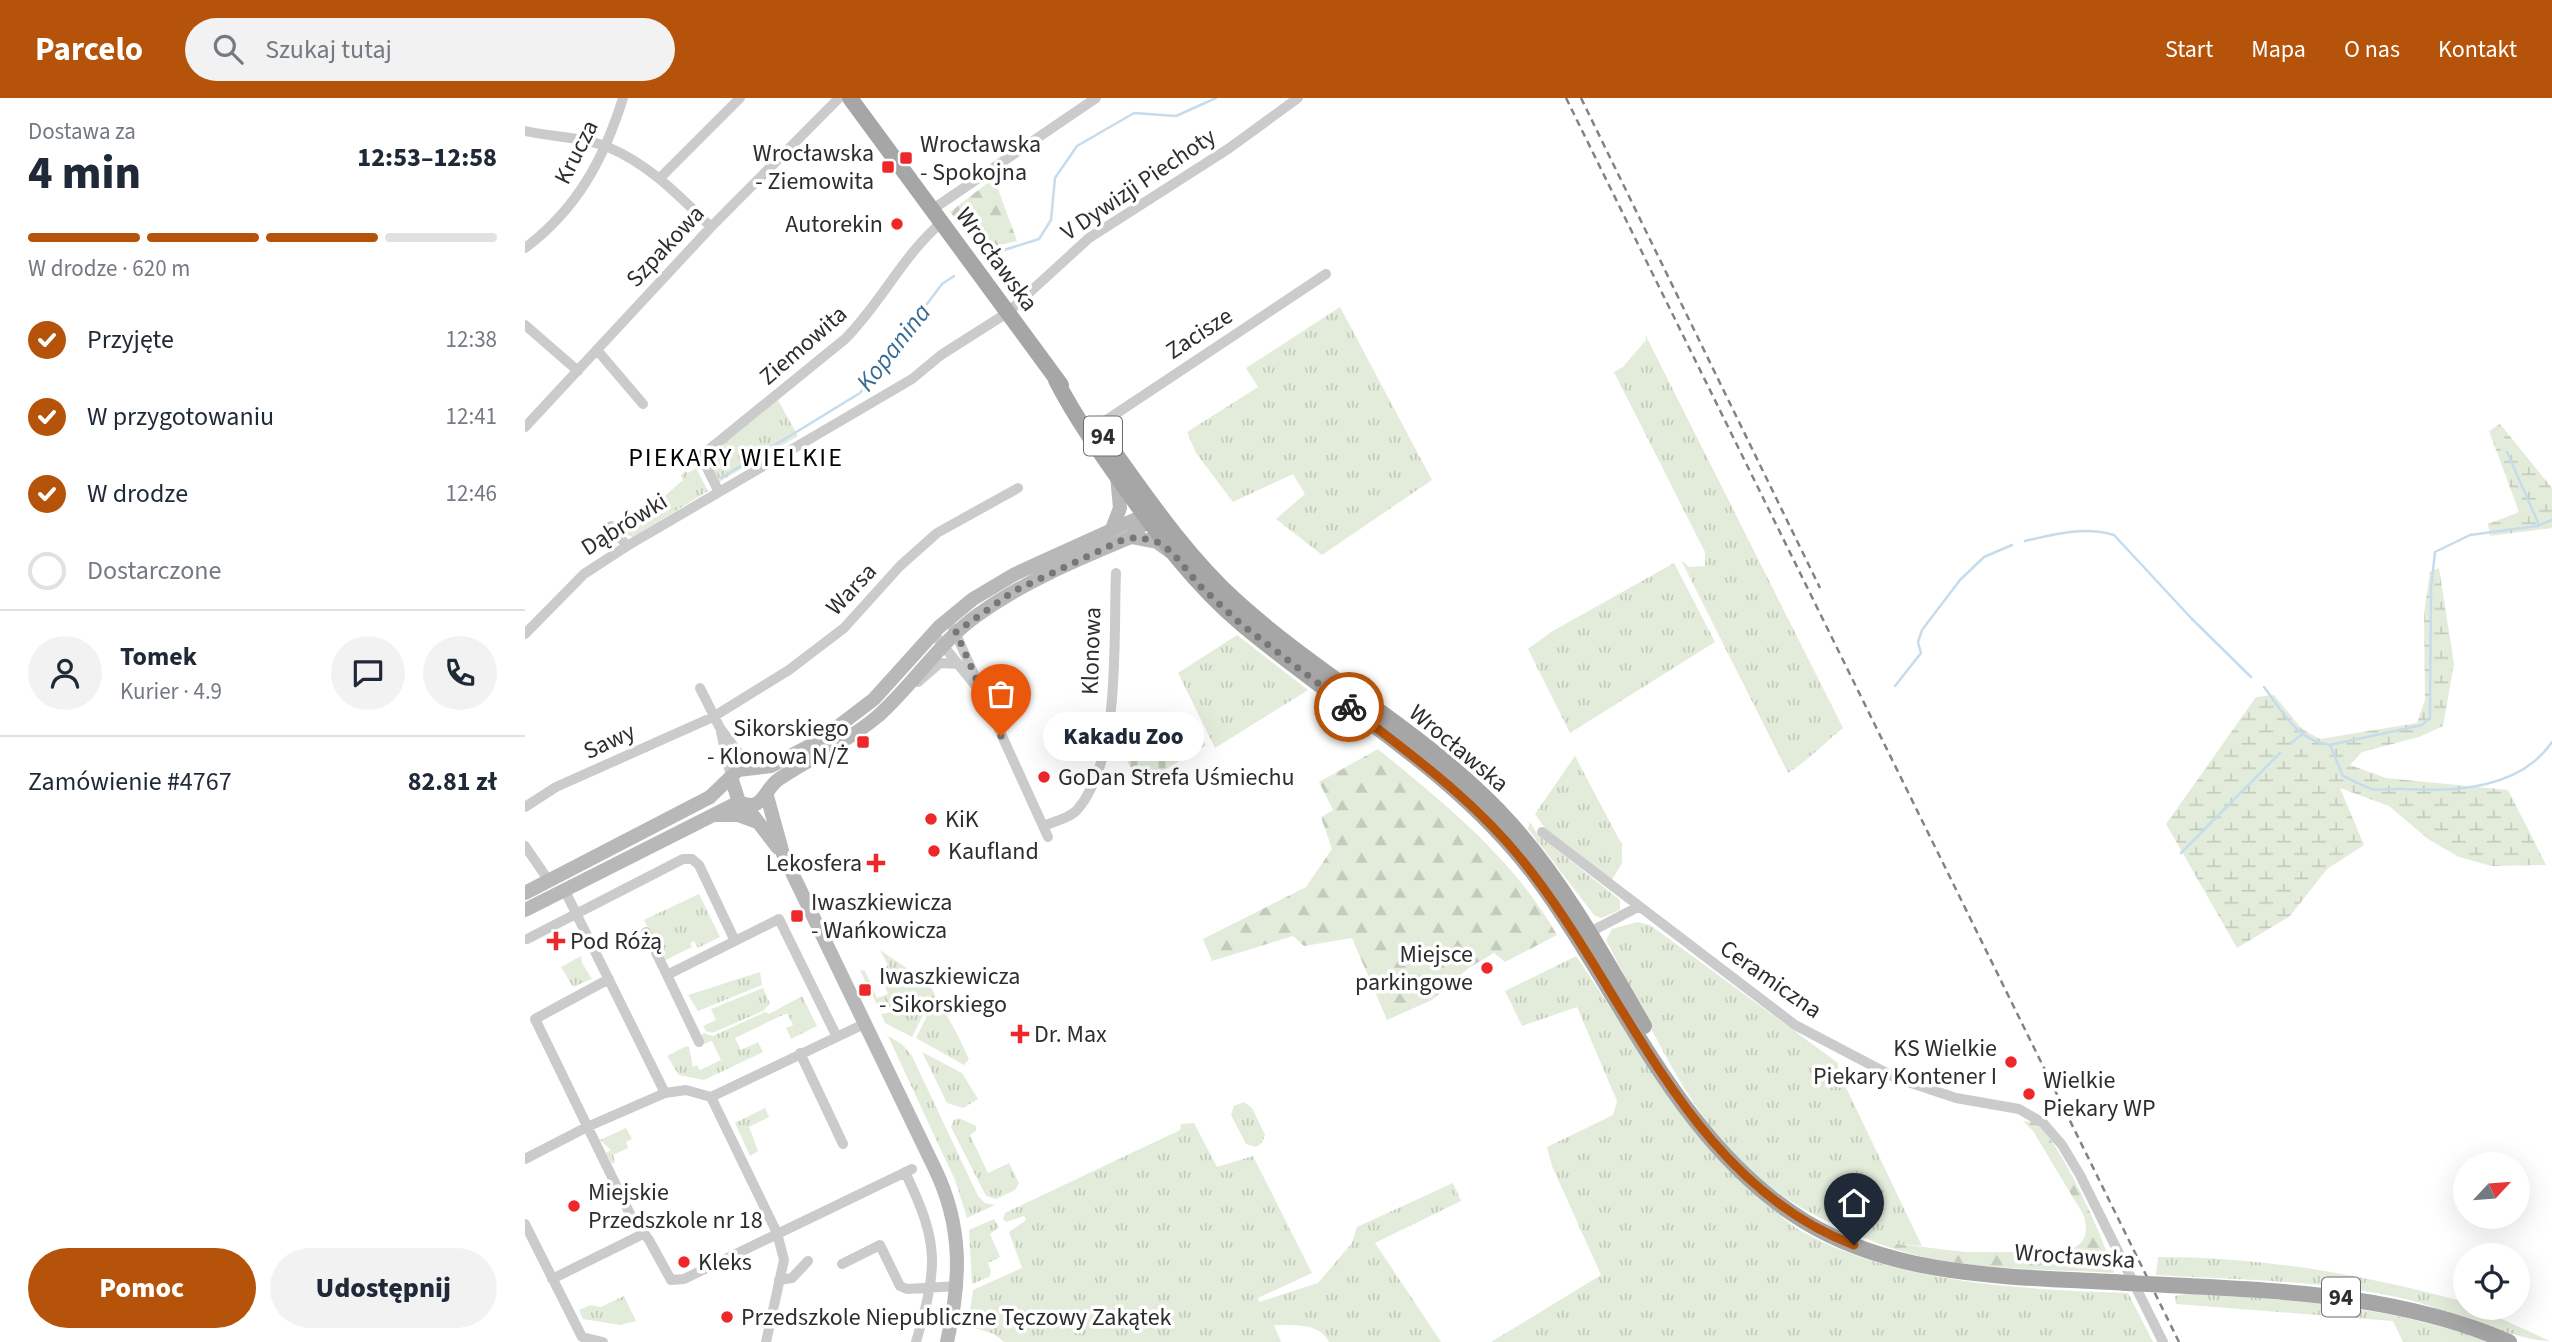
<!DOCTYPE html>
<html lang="pl">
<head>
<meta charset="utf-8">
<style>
	body { margin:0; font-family:"Source Sans 3",sans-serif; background:#f2f2f3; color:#1f2937; height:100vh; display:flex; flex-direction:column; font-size:26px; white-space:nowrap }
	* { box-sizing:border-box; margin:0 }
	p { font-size:23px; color:#747a83 }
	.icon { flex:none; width:38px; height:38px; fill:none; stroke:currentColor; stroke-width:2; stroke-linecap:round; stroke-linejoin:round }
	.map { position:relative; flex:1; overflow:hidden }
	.drawer { display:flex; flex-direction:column; background:#fff; width:525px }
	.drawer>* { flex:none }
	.needle { width:46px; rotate:64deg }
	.controls { position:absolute; left:1928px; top:1054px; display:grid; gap:14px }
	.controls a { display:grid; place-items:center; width:77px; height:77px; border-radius:50%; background:#fff; box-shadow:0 7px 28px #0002; font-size:35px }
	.pin { position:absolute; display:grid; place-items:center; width:60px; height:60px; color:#fff; margin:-72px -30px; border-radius:50% 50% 50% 0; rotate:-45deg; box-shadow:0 0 7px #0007 }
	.pin .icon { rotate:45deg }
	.courier { position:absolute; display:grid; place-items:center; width:70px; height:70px; margin:-35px; border:5px solid #b45309; border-radius:50%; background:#fff; color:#222; box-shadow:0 2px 9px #0007 }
	.bubble { position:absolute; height:49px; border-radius:24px; background:#fff; box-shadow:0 7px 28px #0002; font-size:23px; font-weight:800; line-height:49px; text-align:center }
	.summary em { font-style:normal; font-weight:800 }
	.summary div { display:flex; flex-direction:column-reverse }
	.summary { display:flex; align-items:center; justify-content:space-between; height:119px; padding:0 28px }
	h1 { font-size:46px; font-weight:800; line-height:52px }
	.bar { display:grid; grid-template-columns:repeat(4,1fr); gap:10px 7px; align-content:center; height:84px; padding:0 28px }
	.bar i { height:9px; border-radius:5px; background:#e0e1e3 }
	.bar .on { background:#b45309 }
	.bar p { grid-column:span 4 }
	.line { display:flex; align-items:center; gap:18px; padding:0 28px; border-top:2px solid #e0e1e3 }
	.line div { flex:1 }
	.round { display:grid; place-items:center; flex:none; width:74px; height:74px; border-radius:37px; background:#f2f2f3 }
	ol { padding:0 28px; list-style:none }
	li { display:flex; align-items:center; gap:21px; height:77px }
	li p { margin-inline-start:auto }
	li .icon { padding:7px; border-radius:50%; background:#b45309; color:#fff; stroke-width:4 }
	li:last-child { color:#747a83 }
	li i { width:38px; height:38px; border:4px solid #e0e1e3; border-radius:50% }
	.action { display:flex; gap:14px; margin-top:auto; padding:14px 28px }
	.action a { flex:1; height:80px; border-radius:42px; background:#b45309; color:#fff; font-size:28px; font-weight:800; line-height:80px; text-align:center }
	.action a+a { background:#f2f2f3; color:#1f2937 }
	header { display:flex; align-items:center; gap:42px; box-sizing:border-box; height:98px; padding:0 35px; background:#b45309; color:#fff }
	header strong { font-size:33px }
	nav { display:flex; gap:38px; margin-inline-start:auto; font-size:24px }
	.search { width:490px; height:63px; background:#f2f2f3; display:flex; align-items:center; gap:18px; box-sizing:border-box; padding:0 24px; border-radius:38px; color:#747a83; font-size:26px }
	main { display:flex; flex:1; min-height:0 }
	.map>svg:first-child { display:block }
	.grass { fill:url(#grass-tufts) }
	.forest { fill:url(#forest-firs) }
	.wetland { fill:url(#wetland-marsh) }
	.cemetery { fill:url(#cemetery-stones) }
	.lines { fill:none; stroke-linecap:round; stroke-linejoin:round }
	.stream { stroke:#c6dced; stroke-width:2.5 }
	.street { stroke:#cbcbcb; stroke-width:10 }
	.secondary { stroke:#b8b8b8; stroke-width:14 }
	.primary { stroke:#a6a6a6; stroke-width:16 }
	.rail { stroke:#838383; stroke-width:2.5; stroke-dasharray:7 5; stroke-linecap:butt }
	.primary-bridge { stroke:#a6a6a6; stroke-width:16 }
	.done { stroke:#777; stroke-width:7; stroke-dasharray:0 12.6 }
	.route { stroke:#b45309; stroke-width:9 }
	.poi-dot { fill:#ee272b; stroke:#fff; stroke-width:2.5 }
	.labels { text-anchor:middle; stroke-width:7; stroke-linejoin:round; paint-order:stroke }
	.shield { fill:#fff; stroke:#6d6d6d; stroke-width:2 }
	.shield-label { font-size:23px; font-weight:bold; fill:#2e2e2e }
	.poi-label { font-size:24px; fill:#2e2e2e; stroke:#fff; text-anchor:start }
	.street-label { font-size:24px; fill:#2e2e2e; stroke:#fff }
	.water-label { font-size:26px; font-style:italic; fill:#386c94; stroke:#fff }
	.neighbourhood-label { font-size:26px; letter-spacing:2px; fill:#000; stroke:#fff }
</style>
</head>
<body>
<header>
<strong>Parcelo</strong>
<div class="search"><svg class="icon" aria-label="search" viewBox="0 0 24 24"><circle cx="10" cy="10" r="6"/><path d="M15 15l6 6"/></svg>Szukaj tutaj</div>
<nav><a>Start</a><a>Mapa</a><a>O nas</a><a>Kontakt</a></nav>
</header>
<main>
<section class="drawer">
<div class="summary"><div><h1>4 min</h1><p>Dostawa za</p></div><em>12:53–12:58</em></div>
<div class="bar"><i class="on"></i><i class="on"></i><i class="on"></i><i></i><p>W drodze · 620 m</p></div>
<ol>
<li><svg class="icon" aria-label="check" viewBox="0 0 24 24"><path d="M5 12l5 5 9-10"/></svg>Przyjęte<p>12:38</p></li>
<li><svg class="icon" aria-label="check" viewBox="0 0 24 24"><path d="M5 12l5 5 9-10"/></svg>W przygotowaniu<p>12:41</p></li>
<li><svg class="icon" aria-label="check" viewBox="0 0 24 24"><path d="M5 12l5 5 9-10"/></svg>W drodze<p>12:46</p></li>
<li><i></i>Dostarczone</li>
</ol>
<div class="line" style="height:126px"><a class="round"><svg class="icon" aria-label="person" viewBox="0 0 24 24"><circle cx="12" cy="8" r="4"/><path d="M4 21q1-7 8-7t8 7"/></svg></a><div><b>Tomek</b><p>Kurier · 4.9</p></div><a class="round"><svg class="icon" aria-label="chat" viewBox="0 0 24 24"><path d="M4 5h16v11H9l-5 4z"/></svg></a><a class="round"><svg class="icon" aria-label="phone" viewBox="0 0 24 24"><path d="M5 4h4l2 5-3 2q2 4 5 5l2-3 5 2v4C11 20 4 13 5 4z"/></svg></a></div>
<div class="line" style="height:91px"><div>Zamówienie #4767</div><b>82.81 zł</b></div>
<div class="action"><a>Pomoc</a><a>Udostępnij</a></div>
</section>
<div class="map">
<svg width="2027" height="1244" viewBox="0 0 2027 1244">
	<defs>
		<pattern id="grass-tufts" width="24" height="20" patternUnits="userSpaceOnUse" patternTransform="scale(1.75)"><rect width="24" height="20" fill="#e3ecdb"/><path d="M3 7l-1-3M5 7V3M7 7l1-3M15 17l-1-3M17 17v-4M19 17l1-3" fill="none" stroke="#c3cbbc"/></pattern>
		<pattern id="forest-firs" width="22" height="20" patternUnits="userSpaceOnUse" patternTransform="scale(1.75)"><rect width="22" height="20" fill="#e3ecdb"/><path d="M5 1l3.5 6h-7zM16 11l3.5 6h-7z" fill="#c3cbbc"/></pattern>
		<pattern id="wetland-marsh" width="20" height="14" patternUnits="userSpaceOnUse" patternTransform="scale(1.75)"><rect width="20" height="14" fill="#e3ecdb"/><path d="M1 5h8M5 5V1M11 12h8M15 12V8" fill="none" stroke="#c3cbbc"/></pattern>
		<pattern id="cemetery-stones" width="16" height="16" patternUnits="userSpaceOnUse" patternTransform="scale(1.75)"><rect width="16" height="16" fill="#e3ecdb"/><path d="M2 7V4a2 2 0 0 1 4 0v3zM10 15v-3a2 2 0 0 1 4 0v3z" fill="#c3cbbc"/></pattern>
	</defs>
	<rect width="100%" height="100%" fill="#fff"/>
	<!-- grass -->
	<path class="grass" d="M815,209L907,382L797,457L751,421L780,396L768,376L708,404L671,355L662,334L733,289L721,270Z
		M1121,238L1318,630C1298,646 1285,661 1263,675L1156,462L1164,469L1180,468V454L1089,274L1098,269L1121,242Z
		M253,302L273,338L194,384L182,366L183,358Z
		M171,370L183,393L108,439L98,436L94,429L108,415L114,420L158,382L156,377L160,373L163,375Z
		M1149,465L1190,544L1045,635L1003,551L1026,534Z
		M712,537L783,592L690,650L653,575Z
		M1050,658L1097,747V765L1087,782L1022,733L1010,716Z
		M1005,724L1012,736L1095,802V812L1076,820L1069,817L1003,731Z
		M174,796L195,839L173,850L169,843L165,845L167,849L139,863L119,822Z
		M1112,824L1125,827L1313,965L1314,975L1397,1148C1313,1143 1231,1092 1182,1024C1142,969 1113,903 1081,842L1087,831Z
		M355,852L405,886L412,902L355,913L335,872L340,873L352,900L363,896L354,875L363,867Z
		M56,858L57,865L67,881L48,889L36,869Z
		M1051,858C1110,944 1163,1043 1245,1108C1255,1117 1266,1128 1278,1134C1373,1186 1496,1191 1603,1195L1628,1244H966L1076,1177L1027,1068L1022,1049L1088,1017L1092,1003L1052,909L997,928L980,893Z
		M235,874L237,887L173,913L163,897Z
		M238,890L245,906L238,913L187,935L181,933L178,928L191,922L186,911Z
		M277,898L292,928L266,941L261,930L268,927L262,915L210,940L216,952L233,944L238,954L179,982L154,977L142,958L161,948L164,949L168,969L172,967L175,972L196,962L187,943L179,946L175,938L179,935L188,938L240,914L244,916Z
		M413,905C421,913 439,949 444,961L439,967L391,940L408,906Z
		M403,907L387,939L360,925L356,916Z
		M363,938L377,946L387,958L453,1098L460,1105L470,1107L442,1120L430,1082Z
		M397,954L437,975L453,1001L438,1010L422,1005Z
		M719,1004L727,1010L740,1037L737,1045L731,1049L721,1046L706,1017L709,1008Z
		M240,1010L244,1019L224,1029L233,1053L225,1058L210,1025Z
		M434,1020L451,1028V1033L445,1037L463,1075L484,1065L494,1085L490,1092L471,1101L461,1098L426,1029L429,1022Z
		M669,1025L692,1069L728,1058L787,1175L733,1200L734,1204L793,1185L827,1145L832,1129L928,1085L936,1103L850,1145L916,1244H804C794,1224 769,1228 749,1227L756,1244H479L469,1236L443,1228L448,1192L497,1170L484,1134L501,1122L499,1118L481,1124L478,1121L480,1115L655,1032L656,1026Z
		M101,1030L107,1041L101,1044L103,1050L88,1057L90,1064L87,1066L81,1055L86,1052L75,1042Z
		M469,1121L474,1129L465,1136L475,1159L463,1165L466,1174L464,1179L447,1186L444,1132Z
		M1633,1159C1737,1159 1836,1176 1936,1203L1941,1205V1209H1950L2025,1243C1996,1244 1923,1212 1888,1203C1805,1182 1716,1182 1631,1177Z
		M1665,1195C1769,1202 1865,1208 1964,1244H1878L1868,1223L1651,1206L1650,1198Z
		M99,1198L111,1223L95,1227L58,1221L54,1212L65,1207L76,1209Z"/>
	<!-- forest -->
	<path class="forest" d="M469,80L492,143L454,152L425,114Z
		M853,651C920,706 989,761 1032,837L980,864L969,855L945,869L907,902L862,922L827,840L779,848L768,838L687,863L678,841L781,789L807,751L796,719L808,712L794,684Z
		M1498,1023C1502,1024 1506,1023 1509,1025C1533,1036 1582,1147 1589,1175C1499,1169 1401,1175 1320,1130L1373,1146L1440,1154H1539C1559,1148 1565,1137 1558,1116L1508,1033Z"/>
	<!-- wetland -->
	<path class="wetland" d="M1975,326L2027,390V430L1965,438L1963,426L1994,414L1964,333Z
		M1914,470L1929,566L1918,628L1894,639L1837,654L1825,667L1861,680L1983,692L2021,767L1967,768L1934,759L1903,741L1864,708L1815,690L1839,747L1802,771L1765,818L1712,850L1641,726L1731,599L1749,597L1777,631L1795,641L1892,625L1900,602L1899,515L1905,474Z"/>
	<!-- cemetery -->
	<path class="cemetery" d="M667,625L681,647L616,686L602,663Z"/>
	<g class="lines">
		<!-- stream -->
		<path class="stream" d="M459,155L476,153L514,141L526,122L530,80L552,48L609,15L651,18L691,0
			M1982,354L2014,427
			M196,380L335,295L417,186L429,178
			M1500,443C1530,436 1559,428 1589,437L1667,521L1726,579
			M1370,588L1396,555L1393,544L1397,532L1435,482L1459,459L1487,447
			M1739,589C1757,613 1772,643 1805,647L1897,627L1905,619L1906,491L1910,454L1945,437L2012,428L2027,422
			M1766,645L1776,637
			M1805,647L1818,678C1827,682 1837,688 1847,691C1857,693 1869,690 1880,691C1930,694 1995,691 2027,644
			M1656,755L1755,655"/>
		<!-- street -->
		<path class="street" d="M0,33C26,39 60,39 85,50C125,67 155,99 186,129
			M135,80L215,0
			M408,111L571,0
			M0,150C52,111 79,61 98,0
			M0,227L53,273
			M72,252L118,306
			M0,329L186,129L314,0
			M571,329L801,176
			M193,392L176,358L320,241C356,205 378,157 417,124
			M86,428L102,448
			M428,530L523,739
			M408,535L450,587
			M0,536L59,476L102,448L387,281L416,257L482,215L564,140L703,51L773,0
			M393,584L415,565L433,566
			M175,590L195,630L225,670
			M196,634L206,679
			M0,709L31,689L188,619L264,572L319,530L375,468L412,435L493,390
			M518,728C528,724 545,720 552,712C597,660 588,542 591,475
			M1017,734L1270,927L1371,980L1431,1000L1494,1011L1518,1025L1537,1047L1555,1077L1638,1244
			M0,748L24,783
			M39,791L140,995L161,992L186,999L252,1135L259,1162L241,1244
			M121,834L142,877
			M1065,834L1113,809
			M2,841L158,761H167L174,767L210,843
			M84,881L10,921L106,1118L124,1142L146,1182L159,1181L387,1071
			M174,944L142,877L254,821L311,937
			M275,955L318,1046
			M186,999L339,926
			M0,1061L62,1029L140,995
			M380,1074C415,1147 413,1168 391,1244
			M0,1126L57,1239L78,1244
			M317,1166L355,1147L375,1188L382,1191L433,1188
			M27,1181L120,1135
			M254,1182L267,1180L283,1163"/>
		<!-- secondary -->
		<path class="secondary" d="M587,431L595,410L592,378
			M606,439L632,444L646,454
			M206,679L214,704C239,715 238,692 254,681C287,659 322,644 353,618C389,586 414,544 454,516C500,483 554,461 606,439L617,427L622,416
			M242,698L258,756L410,1071C438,1129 436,1182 422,1244
			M220,707L253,750
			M188,717H213L232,724
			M0,795L185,699L213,672L246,668L294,643L349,601L414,529L448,501L490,476L611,421L630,422
			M0,812L214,704"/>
		<!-- primary -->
		<path class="primary" d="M325,0L536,287
			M531,282C550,319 574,353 598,387C634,438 670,487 718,527C816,609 931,673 1009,776C1096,892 1151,1044 1279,1123C1375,1182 1493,1178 1602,1185
			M569,326C613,386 655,452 711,503C798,582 906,637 986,726C1040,787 1078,857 1119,928
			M1643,1187C1759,1193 1875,1197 1984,1244"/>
		<!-- rail -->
		<path class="rail" d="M1041,0L1654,1244
			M1056,0L1295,490"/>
		<!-- primary-bridge -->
		<path class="primary-bridge" d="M1602,1185L1643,1187"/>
	</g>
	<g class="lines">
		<!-- done -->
		<path class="done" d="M476,638L431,534L489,493L595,443L612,439L632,444L647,454L675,488L716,526L824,609"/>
		<!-- route -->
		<path class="route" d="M824,609C890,659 958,709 1008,776C1106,904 1166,1085 1329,1147"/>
	</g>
	<!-- markers -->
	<g class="poi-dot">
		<rect x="374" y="53" width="14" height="14" rx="3.5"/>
		<rect x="356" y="62" width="14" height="14" rx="3.5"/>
		<circle cx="372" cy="126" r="7"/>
		<rect x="331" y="637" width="14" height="14" rx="3.5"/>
		<circle cx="519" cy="679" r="7"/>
		<circle cx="406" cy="721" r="7"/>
		<circle cx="409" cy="753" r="7"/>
		<path d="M347.5 754.5h7v7h7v7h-7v7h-7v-7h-7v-7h7z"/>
		<rect x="265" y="811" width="14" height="14" rx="3.5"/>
		<path d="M27.5 832.5h7v7h7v7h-7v7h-7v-7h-7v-7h7z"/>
		<circle cx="962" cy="870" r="7"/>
		<rect x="333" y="885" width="14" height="14" rx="3.5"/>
		<path d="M491.5 925.5h7v7h7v7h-7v7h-7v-7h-7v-7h7z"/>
		<circle cx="1486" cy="964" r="7"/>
		<circle cx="1504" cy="996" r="7"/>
		<circle cx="49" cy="1108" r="7"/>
		<circle cx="159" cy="1164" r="7"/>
		<circle cx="202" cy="1219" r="7"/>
	</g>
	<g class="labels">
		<!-- shield labels -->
		<g class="shield">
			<rect x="559" y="318.5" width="38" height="39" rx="5"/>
			<rect x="1797" y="1179.5" width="38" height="39" rx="5"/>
		</g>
		<g class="shield-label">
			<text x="578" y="346">94</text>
			<text x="1816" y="1207">94</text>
		</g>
		<!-- poi labels -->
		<g class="poi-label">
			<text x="395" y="54">Wrocławska<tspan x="395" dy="28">- Spokojna</tspan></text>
			<text x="349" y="63" text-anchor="end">Wrocławska<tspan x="349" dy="28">- Ziemowita</tspan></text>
			<text x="358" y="134" text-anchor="end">Autorekin</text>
			<text x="324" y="638" text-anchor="end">Sikorskiego<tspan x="324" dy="28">- Klonowa N/Ż</tspan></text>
			<text x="533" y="687">GoDan Strefa Uśmiechu</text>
			<text x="420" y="729">KiK</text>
			<text x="423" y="761">Kaufland</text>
			<text x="337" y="773" text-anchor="end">Lekosfera</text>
			<text x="286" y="812">Iwaszkiewicza<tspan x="286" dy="28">- Wańkowicza</tspan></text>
			<text x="45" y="851">Pod Różą</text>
			<text x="948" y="864" text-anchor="end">Miejsce<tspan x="948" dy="28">parkingowe</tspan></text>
			<text x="354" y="886">Iwaszkiewicza<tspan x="354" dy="28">- Sikorskiego</tspan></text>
			<text x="509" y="944">Dr. Max</text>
			<text x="1472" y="958" text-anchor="end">KS Wielkie<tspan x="1472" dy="28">Piekary Kontener I</tspan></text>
			<text x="1518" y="990">Wielkie<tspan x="1518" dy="28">Piekary WP</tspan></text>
			<text x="63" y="1102">Miejskie<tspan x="63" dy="28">Przedszkole nr 18</tspan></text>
			<text x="173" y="1172">Kleks</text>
			<text x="216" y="1227">Przedszkole Niepubliczne Tęczowy Zakątek</text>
		</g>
		<!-- street labels -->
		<g class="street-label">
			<text transform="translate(51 54) rotate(-63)" y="8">Krucza</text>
			<text transform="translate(613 86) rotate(-34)" y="8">V Dywizji Piechoty</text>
			<text transform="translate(140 148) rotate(-47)" y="8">Szpakowa</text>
			<text transform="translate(472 161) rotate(54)" y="8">Wrocławska</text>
			<text transform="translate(674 235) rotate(-33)" y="8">Zacisze</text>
			<text transform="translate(278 247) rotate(-41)" y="8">Ziemowita</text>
			<text transform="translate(99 426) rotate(-32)" y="8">Dąbrówki</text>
			<text transform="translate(326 491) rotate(-47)" y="8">Warsa</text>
			<text transform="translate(566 553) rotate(-88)" y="8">Klonowa</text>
			<text transform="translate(84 643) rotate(-25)" y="8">Sawy</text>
			<text transform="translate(934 650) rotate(40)" y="8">Wrocławska</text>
			<text transform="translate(1246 881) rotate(35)" y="8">Ceramiczna</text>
			<text transform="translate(1550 1158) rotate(4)" y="8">Wrocławska</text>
		</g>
		<!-- water labels -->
		<g class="water-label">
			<text transform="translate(368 249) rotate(-52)" y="9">Kopanina</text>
		</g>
		<!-- neighbourhood labels -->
		<g class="neighbourhood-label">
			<text x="211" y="368">PIEKARY WIELKIE</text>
		</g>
	</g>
</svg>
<div class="controls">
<a><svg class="needle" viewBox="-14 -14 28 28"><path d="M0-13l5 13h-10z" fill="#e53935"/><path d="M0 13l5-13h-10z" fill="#747a83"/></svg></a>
<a><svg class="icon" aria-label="locate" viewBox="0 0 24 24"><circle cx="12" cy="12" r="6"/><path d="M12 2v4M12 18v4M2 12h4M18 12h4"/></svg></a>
</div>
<div class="pin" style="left:476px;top:638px;background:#ea580c"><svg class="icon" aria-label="bag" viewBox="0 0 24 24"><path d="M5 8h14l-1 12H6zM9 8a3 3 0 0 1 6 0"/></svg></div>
<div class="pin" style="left:1329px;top:1147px;background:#1f2937"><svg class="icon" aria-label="home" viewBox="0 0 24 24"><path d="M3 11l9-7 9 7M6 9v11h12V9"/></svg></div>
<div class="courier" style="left:824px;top:609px"><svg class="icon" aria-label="bike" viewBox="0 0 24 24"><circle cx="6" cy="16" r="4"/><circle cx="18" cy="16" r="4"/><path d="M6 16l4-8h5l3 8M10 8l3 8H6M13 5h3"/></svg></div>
<div class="bubble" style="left:518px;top:614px;width:161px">Kakadu Zoo</div>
</div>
</main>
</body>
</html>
